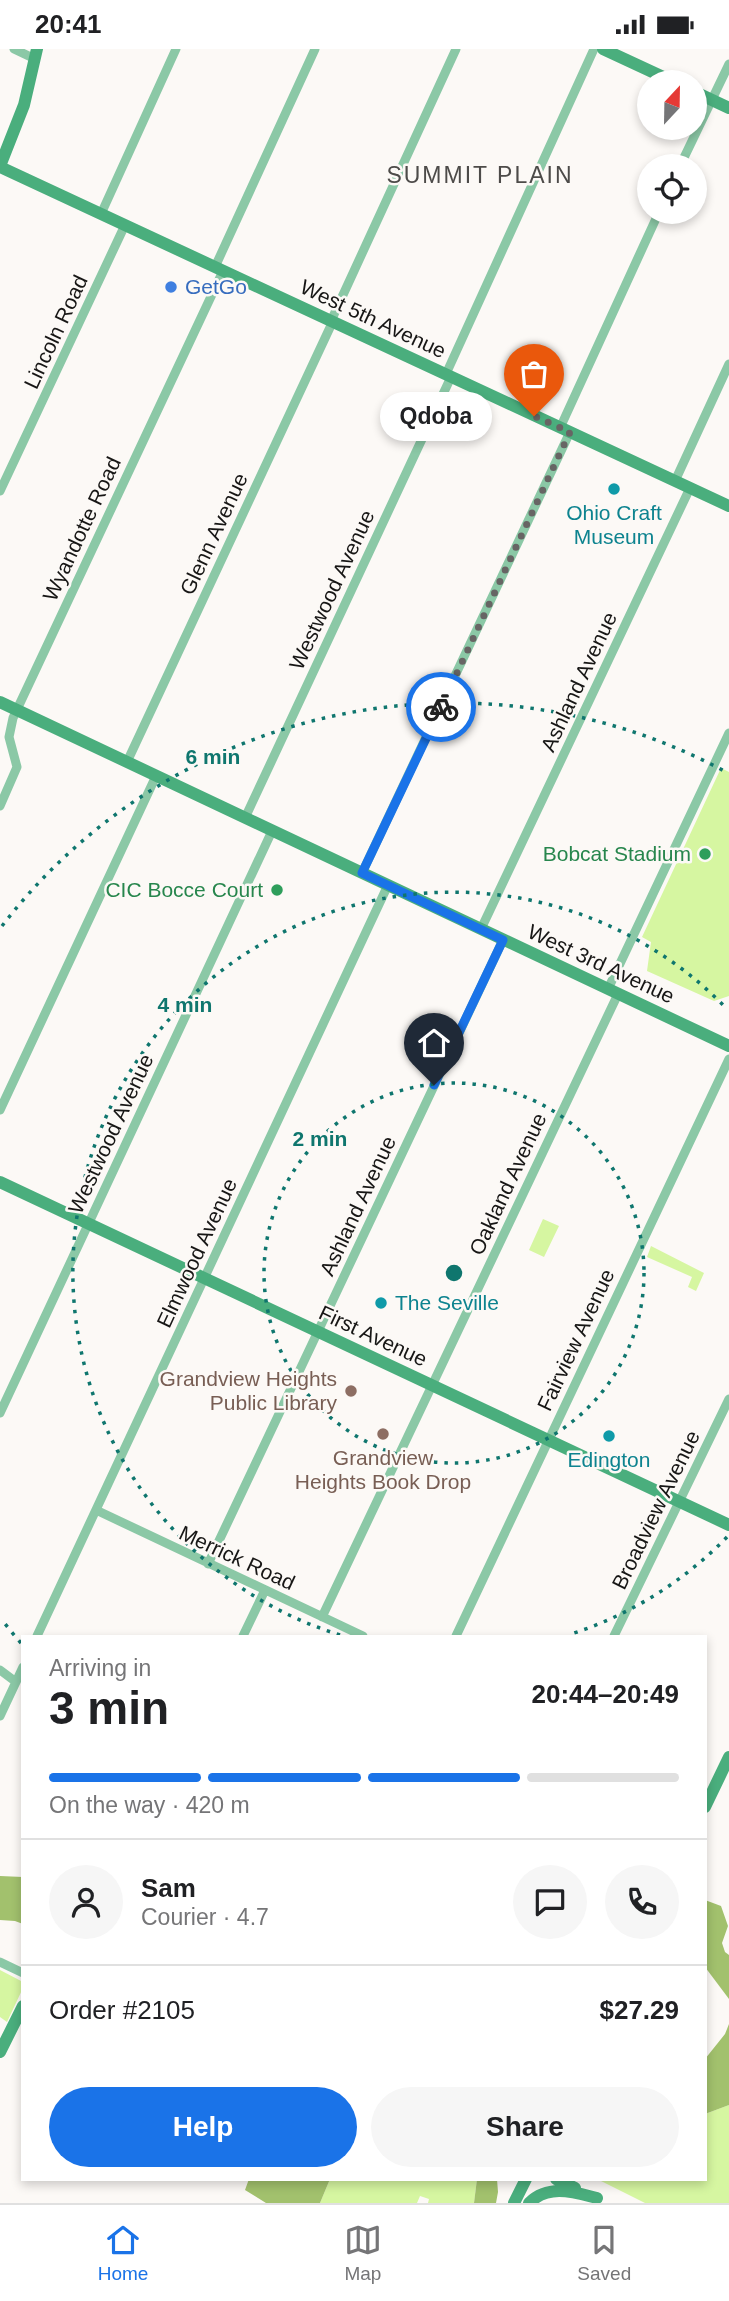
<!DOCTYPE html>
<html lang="en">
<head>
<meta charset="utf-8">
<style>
	body { margin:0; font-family:Arial,sans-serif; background:#f6f6f6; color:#202124; height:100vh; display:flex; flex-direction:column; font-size:26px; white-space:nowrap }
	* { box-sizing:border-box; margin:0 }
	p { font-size:23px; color:#757577 }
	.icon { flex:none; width:38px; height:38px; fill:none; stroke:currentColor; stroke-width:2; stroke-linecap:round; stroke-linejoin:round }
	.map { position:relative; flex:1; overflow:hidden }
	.side { position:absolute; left:21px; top:1586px; width:686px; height:546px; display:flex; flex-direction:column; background:#fff; border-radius:0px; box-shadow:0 4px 10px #0003 }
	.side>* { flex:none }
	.needle { width:46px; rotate:22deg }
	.buttons { position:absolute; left:637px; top:21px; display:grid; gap:14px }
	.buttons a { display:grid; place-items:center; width:70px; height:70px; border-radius:50%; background:#fff; box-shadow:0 4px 10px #0003; font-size:35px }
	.pin { position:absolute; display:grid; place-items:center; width:60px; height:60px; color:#fff; margin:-72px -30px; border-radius:50% 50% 50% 0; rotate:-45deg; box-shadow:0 0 7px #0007 }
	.pin .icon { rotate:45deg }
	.courier { position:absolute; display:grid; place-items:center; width:70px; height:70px; margin:-35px; border:5px solid #1a73e8; border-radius:50%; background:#fff; color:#222; box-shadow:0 2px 9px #0007 }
	.bubble { position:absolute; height:49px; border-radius:24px; background:#fff; box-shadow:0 4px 10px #0003; font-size:23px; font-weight:800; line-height:49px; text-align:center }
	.overview em { font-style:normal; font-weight:800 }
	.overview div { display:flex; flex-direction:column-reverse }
	.overview { display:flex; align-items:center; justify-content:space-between; height:119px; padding:0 28px }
	h1 { font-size:46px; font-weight:800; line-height:52px }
	.bar { display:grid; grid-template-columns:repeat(4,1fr); gap:10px 7px; align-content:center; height:84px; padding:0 28px }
	.bar i { height:9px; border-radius:5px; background:#e0e0e0 }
	.bar .on { background:#1a73e8 }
	.bar p { grid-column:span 4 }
	.line { display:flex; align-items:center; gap:18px; padding:0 28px; border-top:2px solid #e0e0e0 }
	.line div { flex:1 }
	.round { display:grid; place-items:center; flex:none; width:74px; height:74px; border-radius:37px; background:#f6f6f6 }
	.button { display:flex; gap:14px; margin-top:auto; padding:14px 28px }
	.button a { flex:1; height:80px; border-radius:42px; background:#1a73e8; color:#fff; font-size:28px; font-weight:800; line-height:80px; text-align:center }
	.button a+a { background:#f6f6f6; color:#202124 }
	.status { display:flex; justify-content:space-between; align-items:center; height:49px; padding:0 35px; background:#fff; direction:ltr }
	.status svg { height:19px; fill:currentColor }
	.menu { display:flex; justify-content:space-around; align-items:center; height:98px; border-top:2px solid #e0e0e0; background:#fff; font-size:19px; color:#757577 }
	.menu a { display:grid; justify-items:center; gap:4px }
	.menu .on { color:#1a73e8 }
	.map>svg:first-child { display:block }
	.green { fill:#d6f6a1 }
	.forest { fill:#a2c16d }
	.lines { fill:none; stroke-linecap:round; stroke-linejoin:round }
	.street { stroke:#8bc8a6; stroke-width:9 }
	.secondary { stroke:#4aae7d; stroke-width:12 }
	.done { stroke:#676564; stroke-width:7; stroke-dasharray:0 12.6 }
	.route { stroke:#1a73e8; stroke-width:9 }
	.ring { fill:none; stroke:#0f766e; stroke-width:3.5; stroke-dasharray:3.5 7 }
	.shop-dot { fill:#3f7fe0; stroke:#fcf9f6; stroke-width:2.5 }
	.culture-dot { fill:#0f9aa8; stroke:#fcf9f6; stroke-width:2.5 }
	.leisure-dot { fill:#2e9e5b; stroke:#fcf9f6; stroke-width:2.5 }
	.education-dot { fill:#8d6e63; stroke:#fcf9f6; stroke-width:2.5 }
	.labels { text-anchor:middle; stroke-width:5; stroke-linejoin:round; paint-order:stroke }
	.shop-label { font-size:21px; fill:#366cbe; stroke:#fcf9f6; text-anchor:start }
	.street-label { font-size:21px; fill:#171615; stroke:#fcf9f6 }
	.culture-label { font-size:21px; fill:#0d838f; stroke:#fcf9f6 }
	.leisure-label { font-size:21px; fill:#27864d; stroke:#fcf9f6; text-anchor:end }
	.education-label { font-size:21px; fill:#785e54; stroke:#fcf9f6; text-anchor:end }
	.neighbourhood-label { font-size:23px; letter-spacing:2px; fill:#4d4b49; stroke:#fcf9f6 }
	.centre { fill:#0f766e; stroke:#fcf9f6; stroke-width:3.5 }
	.ring-label { font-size:21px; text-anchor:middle; font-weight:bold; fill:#0f766e; stroke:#fcf9f6; stroke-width:5; stroke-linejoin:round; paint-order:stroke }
</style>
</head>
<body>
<div class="status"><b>20:41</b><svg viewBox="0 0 49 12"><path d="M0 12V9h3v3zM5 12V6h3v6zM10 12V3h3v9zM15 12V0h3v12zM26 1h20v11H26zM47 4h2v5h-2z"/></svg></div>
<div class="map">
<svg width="729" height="2154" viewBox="0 0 729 2154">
	<rect width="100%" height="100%" fill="#fcf9f6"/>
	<!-- green -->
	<path class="green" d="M721,719L729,723V947L714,952L647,922L651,893L642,888Z
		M543,1170L559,1177L544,1208L529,1201Z
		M651,1197L704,1224L696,1242L688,1238L692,1228L647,1208Z
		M0,1921L23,1933V1939L7,1973L0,1968Z
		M729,2056V2154H645L597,2130H705V2065Z
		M330,2130H477L474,2154H428L429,2150L420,2147L417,2154H320Z"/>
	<!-- forest -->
	<path class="forest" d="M0,1827L23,1828V1875L15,1872L0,1871Z
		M705,1851L721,1857L728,1877L722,1894L725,1903L729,1906V1950L705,1918Z
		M729,1975V2056L705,2065V2010L725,1985Z
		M249,2130H330L320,2154H266L245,2141Z
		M477,2130H497L498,2143L496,2154H474Z"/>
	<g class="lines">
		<!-- street -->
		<path class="street" d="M14,0L35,10
			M680,117L729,15
			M101,165L176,0
			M215,218L315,0
			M331,272L456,0
			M446,325L594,0
			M560,379L659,163
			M675,432L729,315
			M0,442L125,176
			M127,713L333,272
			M0,757L17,718L9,688L13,669L223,222
			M245,769L451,328
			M362,824L570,383
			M481,880L690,439
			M608,940L729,684
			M0,1061L156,727
			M0,1364L272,782
			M96,1461L363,1587
			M208,1515L503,891
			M322,1568L618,945
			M37,1587L388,836
			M243,1587L265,1541
			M456,1587L729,1010
			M614,1587L729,1350
			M0,1621L16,1633
			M0,1667L23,1618
			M0,1913L23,1924"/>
		<!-- secondary -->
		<path class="secondary" d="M603,0L674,33
			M695,43L729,59
			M0,117L24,56L37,0
			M0,118L729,457
			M0,653L729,997
			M0,1133L729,1476
			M705,1758L729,1708
			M0,2003L23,1957
			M556,2130L575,2139
			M514,2154L526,2130
			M529,2154C549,2135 573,2143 597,2149"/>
	</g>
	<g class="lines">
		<!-- done -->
		<path class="done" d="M441,658L570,383L534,367"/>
		<!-- route -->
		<path class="route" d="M434,1036L503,891L362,824L441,658"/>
	</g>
	<!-- distance rings -->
	<g class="ring">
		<circle cx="454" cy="1224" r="190"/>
		<path d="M727 1488A380 380 0 0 1 568 1586M340 1586A380 380 0 1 1 727 960"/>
		<path d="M21 1594A570 570 0 0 1 2 1571M2 877A570 570 0 0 1 726 723"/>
	</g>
	<!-- markers -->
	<circle class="shop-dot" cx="171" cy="238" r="7"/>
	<g class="culture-dot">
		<circle cx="614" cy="440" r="7"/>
		<circle cx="381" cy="1254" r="7"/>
		<circle cx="609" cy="1387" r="7"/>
	</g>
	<g class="leisure-dot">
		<circle cx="705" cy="805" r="7"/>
		<circle cx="277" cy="841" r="7"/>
	</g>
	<g class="education-dot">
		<circle cx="351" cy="1342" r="7"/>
		<circle cx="383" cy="1385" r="7"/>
	</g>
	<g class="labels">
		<!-- shop labels -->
		<g class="shop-label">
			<text x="185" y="245">GetGo</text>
		</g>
		<!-- street labels -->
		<g class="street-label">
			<text transform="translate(373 270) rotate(25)" y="7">West 5th Avenue</text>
			<text transform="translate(56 283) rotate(-65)" y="7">Lincoln Road</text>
			<text transform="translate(82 480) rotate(-65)" y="7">Wyandotte Road</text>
			<text transform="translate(214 485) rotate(-65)" y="7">Glenn Avenue</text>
			<text transform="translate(332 541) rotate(-65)" y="7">Westwood Avenue</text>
			<text transform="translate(579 633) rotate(-65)" y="7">Ashland Avenue</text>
			<text transform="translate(601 915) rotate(25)" y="7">West 3rd Avenue</text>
			<text transform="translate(111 1085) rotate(-65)" y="7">Westwood Avenue</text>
			<text transform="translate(508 1135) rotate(-65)" y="7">Oakland Avenue</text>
			<text transform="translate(358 1157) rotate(-65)" y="7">Ashland Avenue</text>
			<text transform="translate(197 1204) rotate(-65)" y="7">Elmwood Avenue</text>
			<text transform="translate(373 1287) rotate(25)" y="7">First Avenue</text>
			<text transform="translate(576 1291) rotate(-65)" y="7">Fairview Avenue</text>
			<text transform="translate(656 1461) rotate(-64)" y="7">Broadview Avenue</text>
			<text transform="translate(237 1509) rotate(25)" y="7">Merrick Road</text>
		</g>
		<!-- culture labels -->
		<g class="culture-label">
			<text x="614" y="471">Ohio Craft<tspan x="614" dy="24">Museum</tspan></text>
			<text x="395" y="1261" text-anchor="start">The Seville</text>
			<text x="609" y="1418">Edington</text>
		</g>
		<!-- leisure labels -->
		<g class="leisure-label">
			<text x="691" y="812">Bobcat Stadium</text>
			<text x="263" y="848">CIC Bocce Court</text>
		</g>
		<!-- education labels -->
		<g class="education-label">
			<text x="337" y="1337">Grandview Heights<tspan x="337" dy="24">Public Library</tspan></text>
			<text x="383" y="1416" text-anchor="middle">Grandview<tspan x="383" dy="24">Heights Book Drop</tspan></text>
		</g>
		<!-- neighbourhood labels -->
		<g class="neighbourhood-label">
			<text x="480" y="134">SUMMIT PLAIN</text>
		</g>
	</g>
	<circle cx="454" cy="1224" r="10" class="centre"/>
	<g class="ring-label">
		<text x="213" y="715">6 min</text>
		<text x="185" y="963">4 min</text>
		<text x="320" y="1097">2 min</text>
	</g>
</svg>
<div class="buttons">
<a><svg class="needle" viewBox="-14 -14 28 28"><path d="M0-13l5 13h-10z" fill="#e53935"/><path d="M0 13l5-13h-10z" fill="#757577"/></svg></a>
<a><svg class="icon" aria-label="locate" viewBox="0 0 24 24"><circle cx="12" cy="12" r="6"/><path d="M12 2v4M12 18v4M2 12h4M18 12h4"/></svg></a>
</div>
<div class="pin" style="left:534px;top:367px;background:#ea580c"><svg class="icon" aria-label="bag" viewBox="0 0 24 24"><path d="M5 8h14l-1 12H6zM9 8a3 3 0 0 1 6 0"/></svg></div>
<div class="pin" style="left:434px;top:1036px;background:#1f2937"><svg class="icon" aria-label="home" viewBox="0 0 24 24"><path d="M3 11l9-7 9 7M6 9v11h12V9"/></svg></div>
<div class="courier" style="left:441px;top:658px"><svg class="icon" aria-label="bike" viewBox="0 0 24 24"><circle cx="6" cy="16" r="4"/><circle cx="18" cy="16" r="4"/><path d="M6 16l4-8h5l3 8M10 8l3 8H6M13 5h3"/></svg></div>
<div class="bubble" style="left:380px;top:343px;width:112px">Qdoba</div>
<section class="side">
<div class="overview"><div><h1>3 min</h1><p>Arriving in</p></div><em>20:44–20:49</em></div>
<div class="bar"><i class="on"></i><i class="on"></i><i class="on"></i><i></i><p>On the way · 420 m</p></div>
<div class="line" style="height:126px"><a class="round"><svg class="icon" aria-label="person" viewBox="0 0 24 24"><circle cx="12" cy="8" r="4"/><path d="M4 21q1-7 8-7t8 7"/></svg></a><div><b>Sam</b><p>Courier · 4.7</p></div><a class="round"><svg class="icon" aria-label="chat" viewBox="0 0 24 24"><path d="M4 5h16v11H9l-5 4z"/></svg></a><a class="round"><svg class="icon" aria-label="phone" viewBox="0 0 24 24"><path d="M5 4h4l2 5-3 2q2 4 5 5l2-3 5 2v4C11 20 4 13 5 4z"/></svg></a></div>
<div class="line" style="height:91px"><div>Order #2105</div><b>$27.29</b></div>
<div class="button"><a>Help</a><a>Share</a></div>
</section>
</div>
<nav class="menu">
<a class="on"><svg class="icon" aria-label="home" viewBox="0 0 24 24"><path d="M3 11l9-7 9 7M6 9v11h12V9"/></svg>Home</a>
<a><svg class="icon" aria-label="map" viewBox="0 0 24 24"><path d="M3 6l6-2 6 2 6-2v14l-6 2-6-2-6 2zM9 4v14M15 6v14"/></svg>Map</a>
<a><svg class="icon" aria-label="saved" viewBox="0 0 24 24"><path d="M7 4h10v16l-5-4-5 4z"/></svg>Saved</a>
</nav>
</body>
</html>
